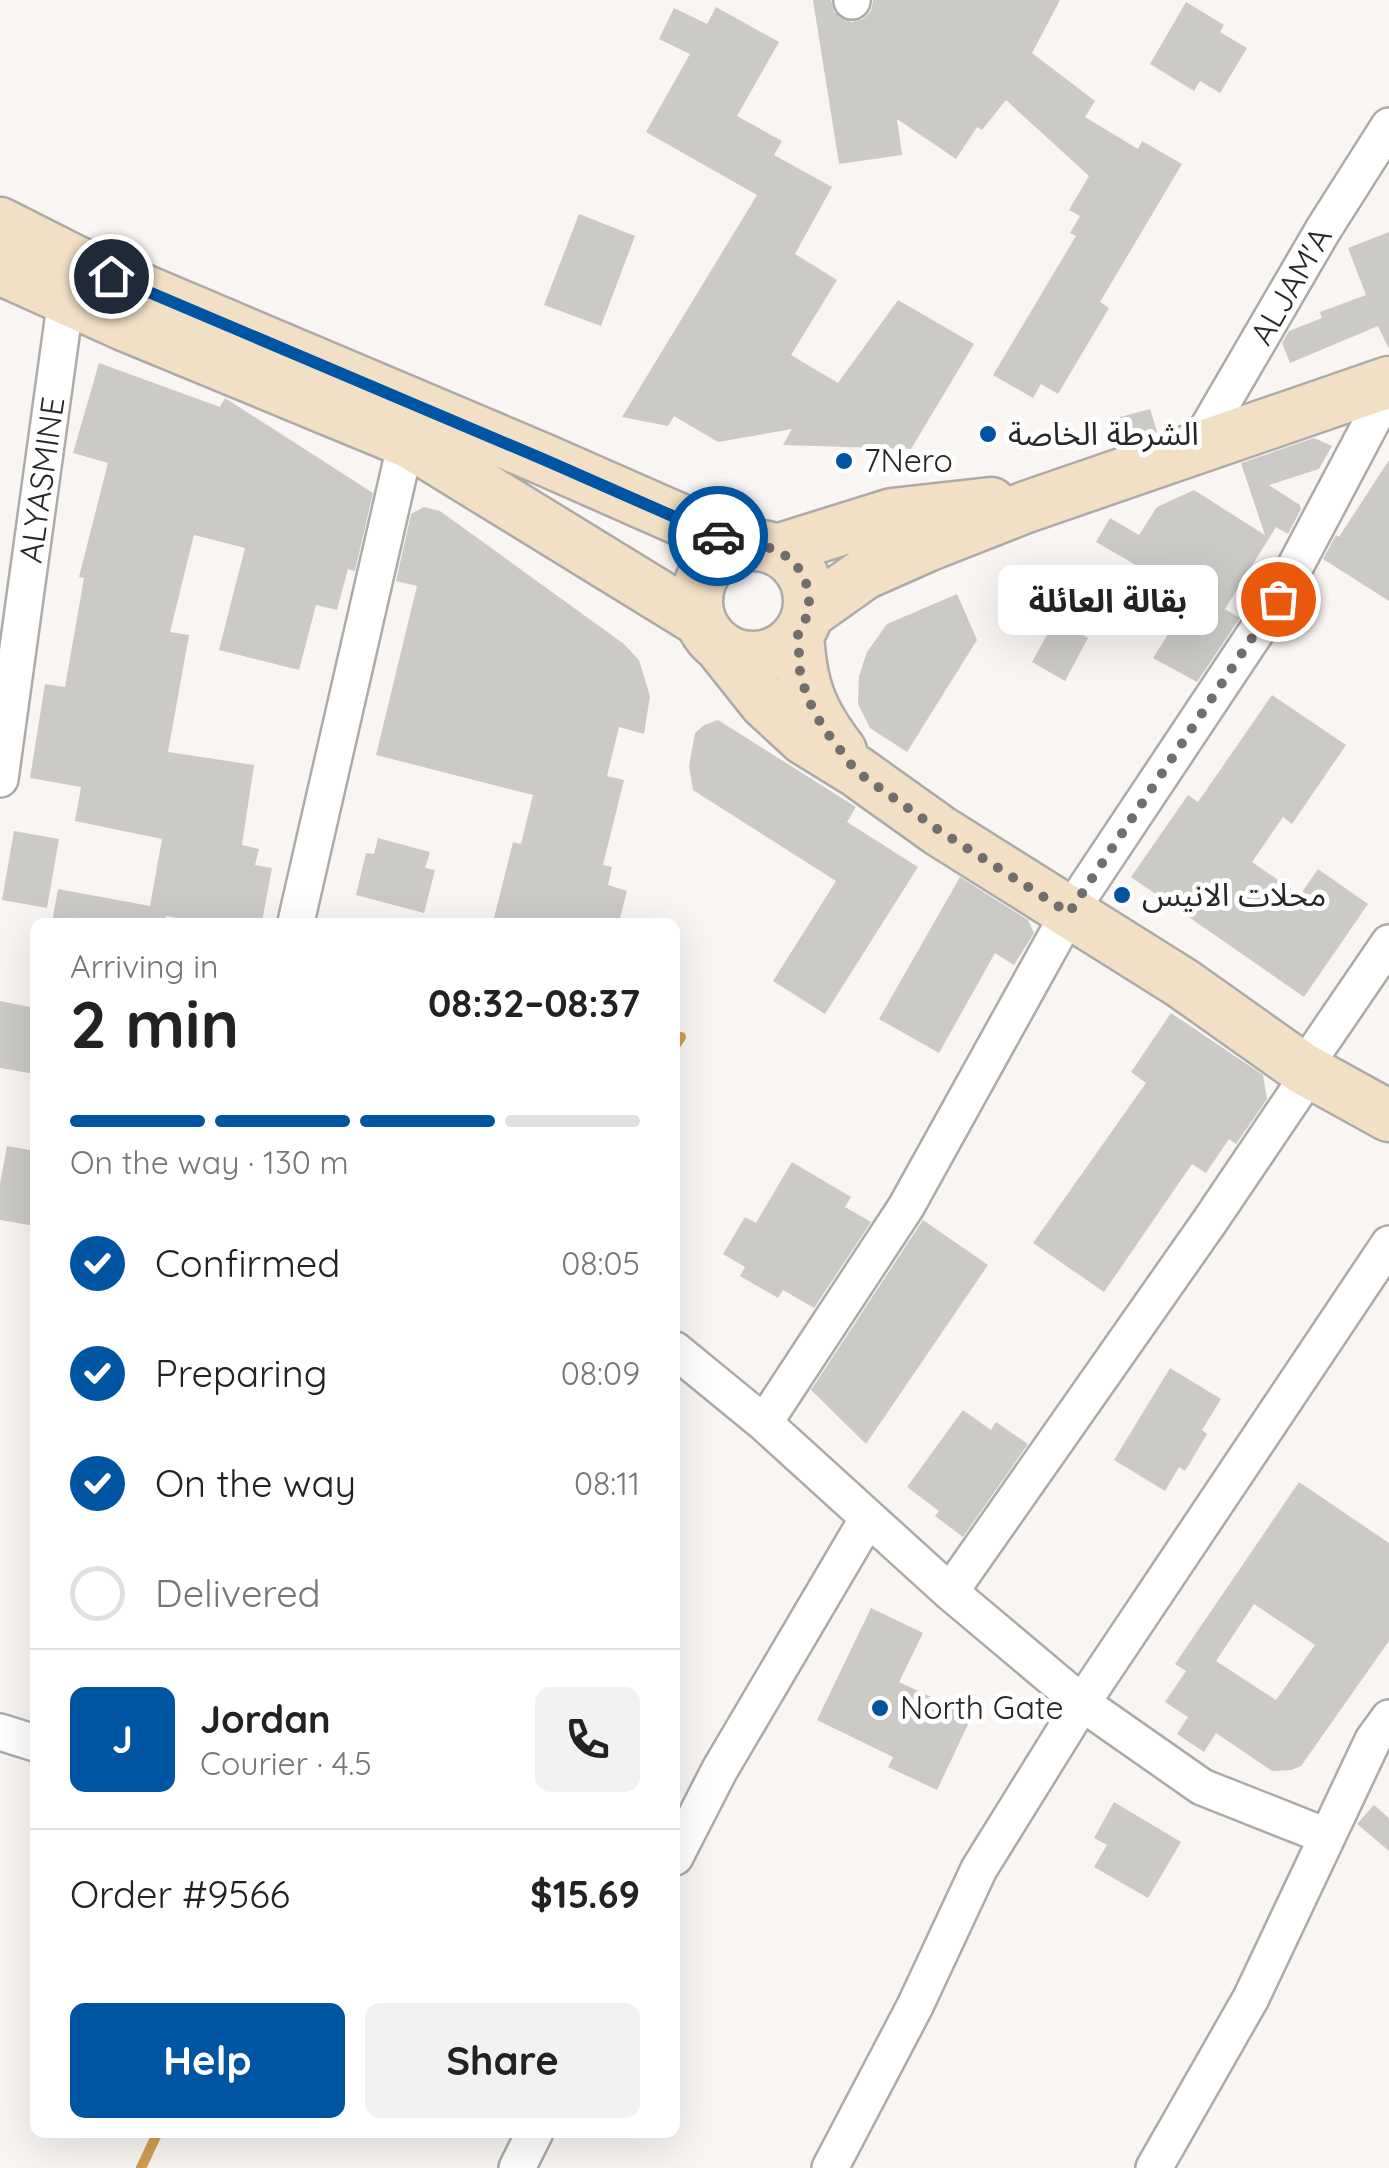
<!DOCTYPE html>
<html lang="en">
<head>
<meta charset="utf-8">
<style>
	body { margin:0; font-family:Quicksand,"Noto Sans Arabic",sans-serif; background:#f2f2f2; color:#222; height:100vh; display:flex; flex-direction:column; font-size:38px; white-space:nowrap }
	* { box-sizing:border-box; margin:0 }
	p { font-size:32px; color:#767676 }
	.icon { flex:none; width:55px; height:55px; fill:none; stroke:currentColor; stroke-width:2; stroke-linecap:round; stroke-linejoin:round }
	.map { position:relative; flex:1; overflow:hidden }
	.sheet { position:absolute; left:30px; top:918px; width:650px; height:1220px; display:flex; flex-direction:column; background:#fff; border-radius:15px; box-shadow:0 10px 40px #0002 }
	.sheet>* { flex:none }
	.pin { position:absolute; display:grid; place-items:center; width:85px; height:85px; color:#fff; margin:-42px; border:5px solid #fff; border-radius:50%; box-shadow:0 2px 10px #0007 }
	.courier { position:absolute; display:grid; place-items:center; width:100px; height:100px; margin:-50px; border:8px solid #0055a3; border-radius:50%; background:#fff; color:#222; box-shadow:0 2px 12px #0007 }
	.bubble { position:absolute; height:70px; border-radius:15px; background:#fff; box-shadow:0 10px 40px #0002; font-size:32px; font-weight:700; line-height:70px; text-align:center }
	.headline em { font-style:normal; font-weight:700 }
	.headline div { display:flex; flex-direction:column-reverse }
	.headline { display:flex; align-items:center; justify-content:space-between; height:170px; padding:0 40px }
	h1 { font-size:65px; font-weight:700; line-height:75px }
	.bar { display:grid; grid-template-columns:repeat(4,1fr); gap:15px 10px; align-content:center; height:120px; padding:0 40px }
	.bar i { height:12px; border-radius:8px; background:#e0e0e0 }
	.bar .active { background:#0055a3 }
	.bar p { grid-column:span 4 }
	.line { display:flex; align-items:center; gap:25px; padding:0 40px; border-top:2px solid #e0e0e0 }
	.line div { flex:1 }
	.round { display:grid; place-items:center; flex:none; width:105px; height:105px; border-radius:15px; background:#f2f2f2 }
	ol { padding:0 40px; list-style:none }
	li { display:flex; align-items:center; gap:30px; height:110px }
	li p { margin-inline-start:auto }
	li .icon { padding:10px; border-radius:50%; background:#0055a3; color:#fff; stroke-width:4 }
	li:last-child { color:#767676 }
	li i { width:55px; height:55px; border:5px solid #e0e0e0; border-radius:50% }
	.action { display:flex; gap:20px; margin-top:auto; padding:20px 40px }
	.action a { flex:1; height:115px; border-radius:15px; background:#0055a3; color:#fff; font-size:40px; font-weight:700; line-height:115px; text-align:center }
	.action a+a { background:#f2f2f2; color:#222 }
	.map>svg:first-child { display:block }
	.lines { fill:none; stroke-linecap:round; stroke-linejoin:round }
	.stream { stroke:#d29d51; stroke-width:10 }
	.building { fill:#cccac7; fill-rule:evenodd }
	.street-casing { stroke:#adaba8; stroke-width:40 }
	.secondary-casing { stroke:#adaba8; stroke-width:55 }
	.street { stroke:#fff; stroke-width:35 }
	.secondary { stroke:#f1e0c5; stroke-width:50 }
	.done { stroke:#716f6d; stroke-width:10; stroke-dasharray:0 18 }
	.route { stroke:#0055a3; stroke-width:12 }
	.poi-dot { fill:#0055a3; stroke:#fff; stroke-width:4 }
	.labels { text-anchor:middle; stroke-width:10; stroke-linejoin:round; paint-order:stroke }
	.street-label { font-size:32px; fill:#282726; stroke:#fff }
	.poi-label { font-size:32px; fill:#282726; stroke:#fff; text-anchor:start }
</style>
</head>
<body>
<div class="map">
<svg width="1389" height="2168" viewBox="0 0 1389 2168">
	<rect width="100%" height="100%" fill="#f8f5f2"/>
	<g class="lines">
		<!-- stream -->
		<path class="stream" d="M675,1046L681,1037
			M141,2168L158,2132"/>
	</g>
	<!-- building -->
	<path class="building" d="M813,0H831L834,12L851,22L863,19L871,11L873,0H1060L1032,53L1095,101L1085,117L1138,149L1142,141L1182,164L1100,302L1109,308L1058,394L1041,384L1033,398L993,375L1076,236L1070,233L1080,216L1069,210L1089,176L1006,100L982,130L977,127L956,159L897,119L902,155L839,164Z
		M1186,2L1224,25L1220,32L1247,48L1220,93L1200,81L1194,91L1150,64Z
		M716,7L779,42L737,116L782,141L774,155L832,187L795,254L837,280L791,355L838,383L898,300L974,344L911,449L783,445L792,429L718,442L674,416L668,426L622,417L757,195L646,132L690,54L659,39L674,8L707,24Z
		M579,214L635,236L601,326L544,305Z
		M1389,232V349L1378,326L1290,363L1282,343L1289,331L1322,318L1320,312L1366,295L1348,248Z
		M99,363L220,407L225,398L373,493L355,571L348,569L337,610L316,605L299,670L219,650L245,548L194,535L170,632L189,635L168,752L254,765L242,845L259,849L255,865L272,868L262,922H200L166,916V922H52L58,889L150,906L162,839L75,821L81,787L30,778L45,684L65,687L84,578L79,577L108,463L73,453Z
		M1150,409L1157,432L1116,445L1109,420Z
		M1314,438L1332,446L1319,469L1269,485L1300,505L1301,509L1288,534L1276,527L1225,609L1240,618L1197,682L1153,658L1177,620L1128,589L1141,568L1096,542L1110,518L1139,535L1157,507L1194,490L1265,535L1241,463Z
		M1389,460V601L1323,559L1336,535L1339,537Z
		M424,507L440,511L624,644L639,660L650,696L644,734L619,727L607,776L624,780L603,865L612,867L608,885L627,891L619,922H512L494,918L513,842L521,844L533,795L376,755L417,586L396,581L411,514Z
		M957,594L977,640L907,752L870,728L858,704L859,676L867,652L887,624Z
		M1056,619L1088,638L1065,681L1032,662Z
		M1272,695L1346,745L1292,824L1283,817L1252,862L1300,895L1318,869L1368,904L1304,997L1131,877L1188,795L1198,802Z
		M718,720L856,807L847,822L918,867L825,1014L773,981L836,881L693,790L689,766L695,733L704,725Z
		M14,831L59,839L47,908L2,900Z
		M378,838L430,852L425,868L435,870L424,913L356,895L366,853L374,854Z
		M960,877L1028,920L1034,933L1014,965L995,953L939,1053L879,1019Z
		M0,1001L35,1008V1074L0,1068Z
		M1171,1013L1263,1075L1267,1099L1236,1144L1229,1139L1206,1173L1192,1164L1104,1292L1033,1243L1146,1083L1131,1072Z
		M7,1146L35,1151V1226L0,1220V1184Z
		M792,1162L851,1197L845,1207L871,1222L814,1308L783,1290L778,1298L740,1276L745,1267L723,1254L745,1217L756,1223Z
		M923,1220L988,1265L866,1444L811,1390Z
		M1170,1368L1221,1399L1202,1430L1207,1434L1185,1471L1179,1467L1165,1491L1114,1460Z
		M963,1410L991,1430L996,1422L1028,1444L963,1537L935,1516L939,1511L907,1487Z
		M1299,1482L1389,1543V1641L1301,1766L1291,1770L1272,1771L1216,1733L1204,1752L1177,1734L1188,1717L1165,1702L1186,1671L1175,1664ZM1254,1604L1315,1645L1276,1700L1216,1661Z
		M871,1608L923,1633L899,1682L972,1716L937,1790L888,1767L893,1757L817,1720Z
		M1114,1802L1181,1842L1148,1898L1094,1867L1107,1845L1094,1838Z
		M1374,1805L1389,1818V1851L1357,1824Z"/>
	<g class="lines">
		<!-- street casing -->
		<g class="street-casing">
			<path id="street" d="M852,1V0
				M1196,448L1323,230L1389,126
				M0,779L66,299
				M296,922L406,442
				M1318,1047L1389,943
				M675,1350L764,1423L950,1592L1082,1703L1202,1787L1326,1836
				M764,1423L906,1207L1069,913L1278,599L1389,389
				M950,1592L1210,1221L1310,1073
				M0,1732L35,1743
				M675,1857L719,1771L868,1518
				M517,2168L535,2132
				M830,2168L915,2006L979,1869L1082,1703L1389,1244
				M1154,2168L1251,1998L1373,1740L1389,1718"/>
		</g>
		<!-- secondary casing -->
		<g class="secondary-casing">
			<path id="secondary" d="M0,223L75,261L545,460L740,546
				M0,269L124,325L412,444L700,621
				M697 601a56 56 0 1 1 112 0a56 56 0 1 1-112 0Z
				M777,550L892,514L991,503
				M809,613L864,574L927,546L1026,507L1389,382
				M798,634C801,685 810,711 841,751
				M722,649L765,703L804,739L856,771L940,831L1182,983L1302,1068L1389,1116"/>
		</g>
		<!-- street -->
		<use href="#street" class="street"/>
		<!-- secondary -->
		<use href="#secondary" class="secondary"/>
	</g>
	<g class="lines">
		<!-- done -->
		<path class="done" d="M718,536L740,546L759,545L777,550L793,561L804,576L809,594V612L798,634L800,672L807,697L822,726L856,771L940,831L1069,913L1278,599"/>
		<!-- route -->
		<path class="route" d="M111,276L545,460L718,536"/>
	</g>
	<!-- markers -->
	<g class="poi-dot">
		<circle cx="988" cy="434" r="10"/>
		<circle cx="844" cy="461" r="10"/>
		<circle cx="1122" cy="895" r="10"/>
		<circle cx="880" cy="1708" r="10"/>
	</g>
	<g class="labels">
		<!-- street labels -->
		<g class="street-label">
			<text transform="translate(1291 286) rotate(-60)" y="11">ALJAM'A</text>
			<text transform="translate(42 480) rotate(-82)" y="11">ALYASMINE</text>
		</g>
		<!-- poi labels -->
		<g class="poi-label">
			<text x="1008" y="445">الشرطة الخاصة</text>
			<text x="864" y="472">7Nero</text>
			<text x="1142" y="906">محلات الانيس</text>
			<text x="900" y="1719">North Gate</text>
		</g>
	</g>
</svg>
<div class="pin" style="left:1278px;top:599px;background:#ea580c"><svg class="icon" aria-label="bag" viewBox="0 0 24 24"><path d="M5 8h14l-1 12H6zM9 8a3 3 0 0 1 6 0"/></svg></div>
<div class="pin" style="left:111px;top:276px;background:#1f2937"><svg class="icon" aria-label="home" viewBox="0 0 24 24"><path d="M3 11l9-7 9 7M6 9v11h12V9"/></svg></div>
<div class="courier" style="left:718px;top:536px"><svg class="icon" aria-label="car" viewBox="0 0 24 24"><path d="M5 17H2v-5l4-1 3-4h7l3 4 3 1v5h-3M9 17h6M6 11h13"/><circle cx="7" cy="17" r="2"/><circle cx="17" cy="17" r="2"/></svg></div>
<div class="bubble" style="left:998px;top:565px;width:220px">بقالة العائلة</div>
<section class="sheet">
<div class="headline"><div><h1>2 min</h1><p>Arriving in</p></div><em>08:32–08:37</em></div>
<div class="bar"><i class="active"></i><i class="active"></i><i class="active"></i><i></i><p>On the way · 130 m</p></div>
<ol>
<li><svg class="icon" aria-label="check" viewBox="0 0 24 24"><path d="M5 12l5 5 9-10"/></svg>Confirmed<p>08:05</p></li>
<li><svg class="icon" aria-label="check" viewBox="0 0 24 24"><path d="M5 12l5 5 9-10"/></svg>Preparing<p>08:09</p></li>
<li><svg class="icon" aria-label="check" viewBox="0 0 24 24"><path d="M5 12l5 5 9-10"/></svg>On the way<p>08:11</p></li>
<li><i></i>Delivered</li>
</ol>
<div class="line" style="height:180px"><b class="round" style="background:#0055a3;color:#fff">J</b><div><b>Jordan</b><p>Courier · 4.5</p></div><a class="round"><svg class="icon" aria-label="phone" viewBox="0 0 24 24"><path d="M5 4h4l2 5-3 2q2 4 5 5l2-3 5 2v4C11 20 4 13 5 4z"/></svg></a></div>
<div class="line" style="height:130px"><div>Order #9566</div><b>$15.69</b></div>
<div class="action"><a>Help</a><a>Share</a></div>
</section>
</div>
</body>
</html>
